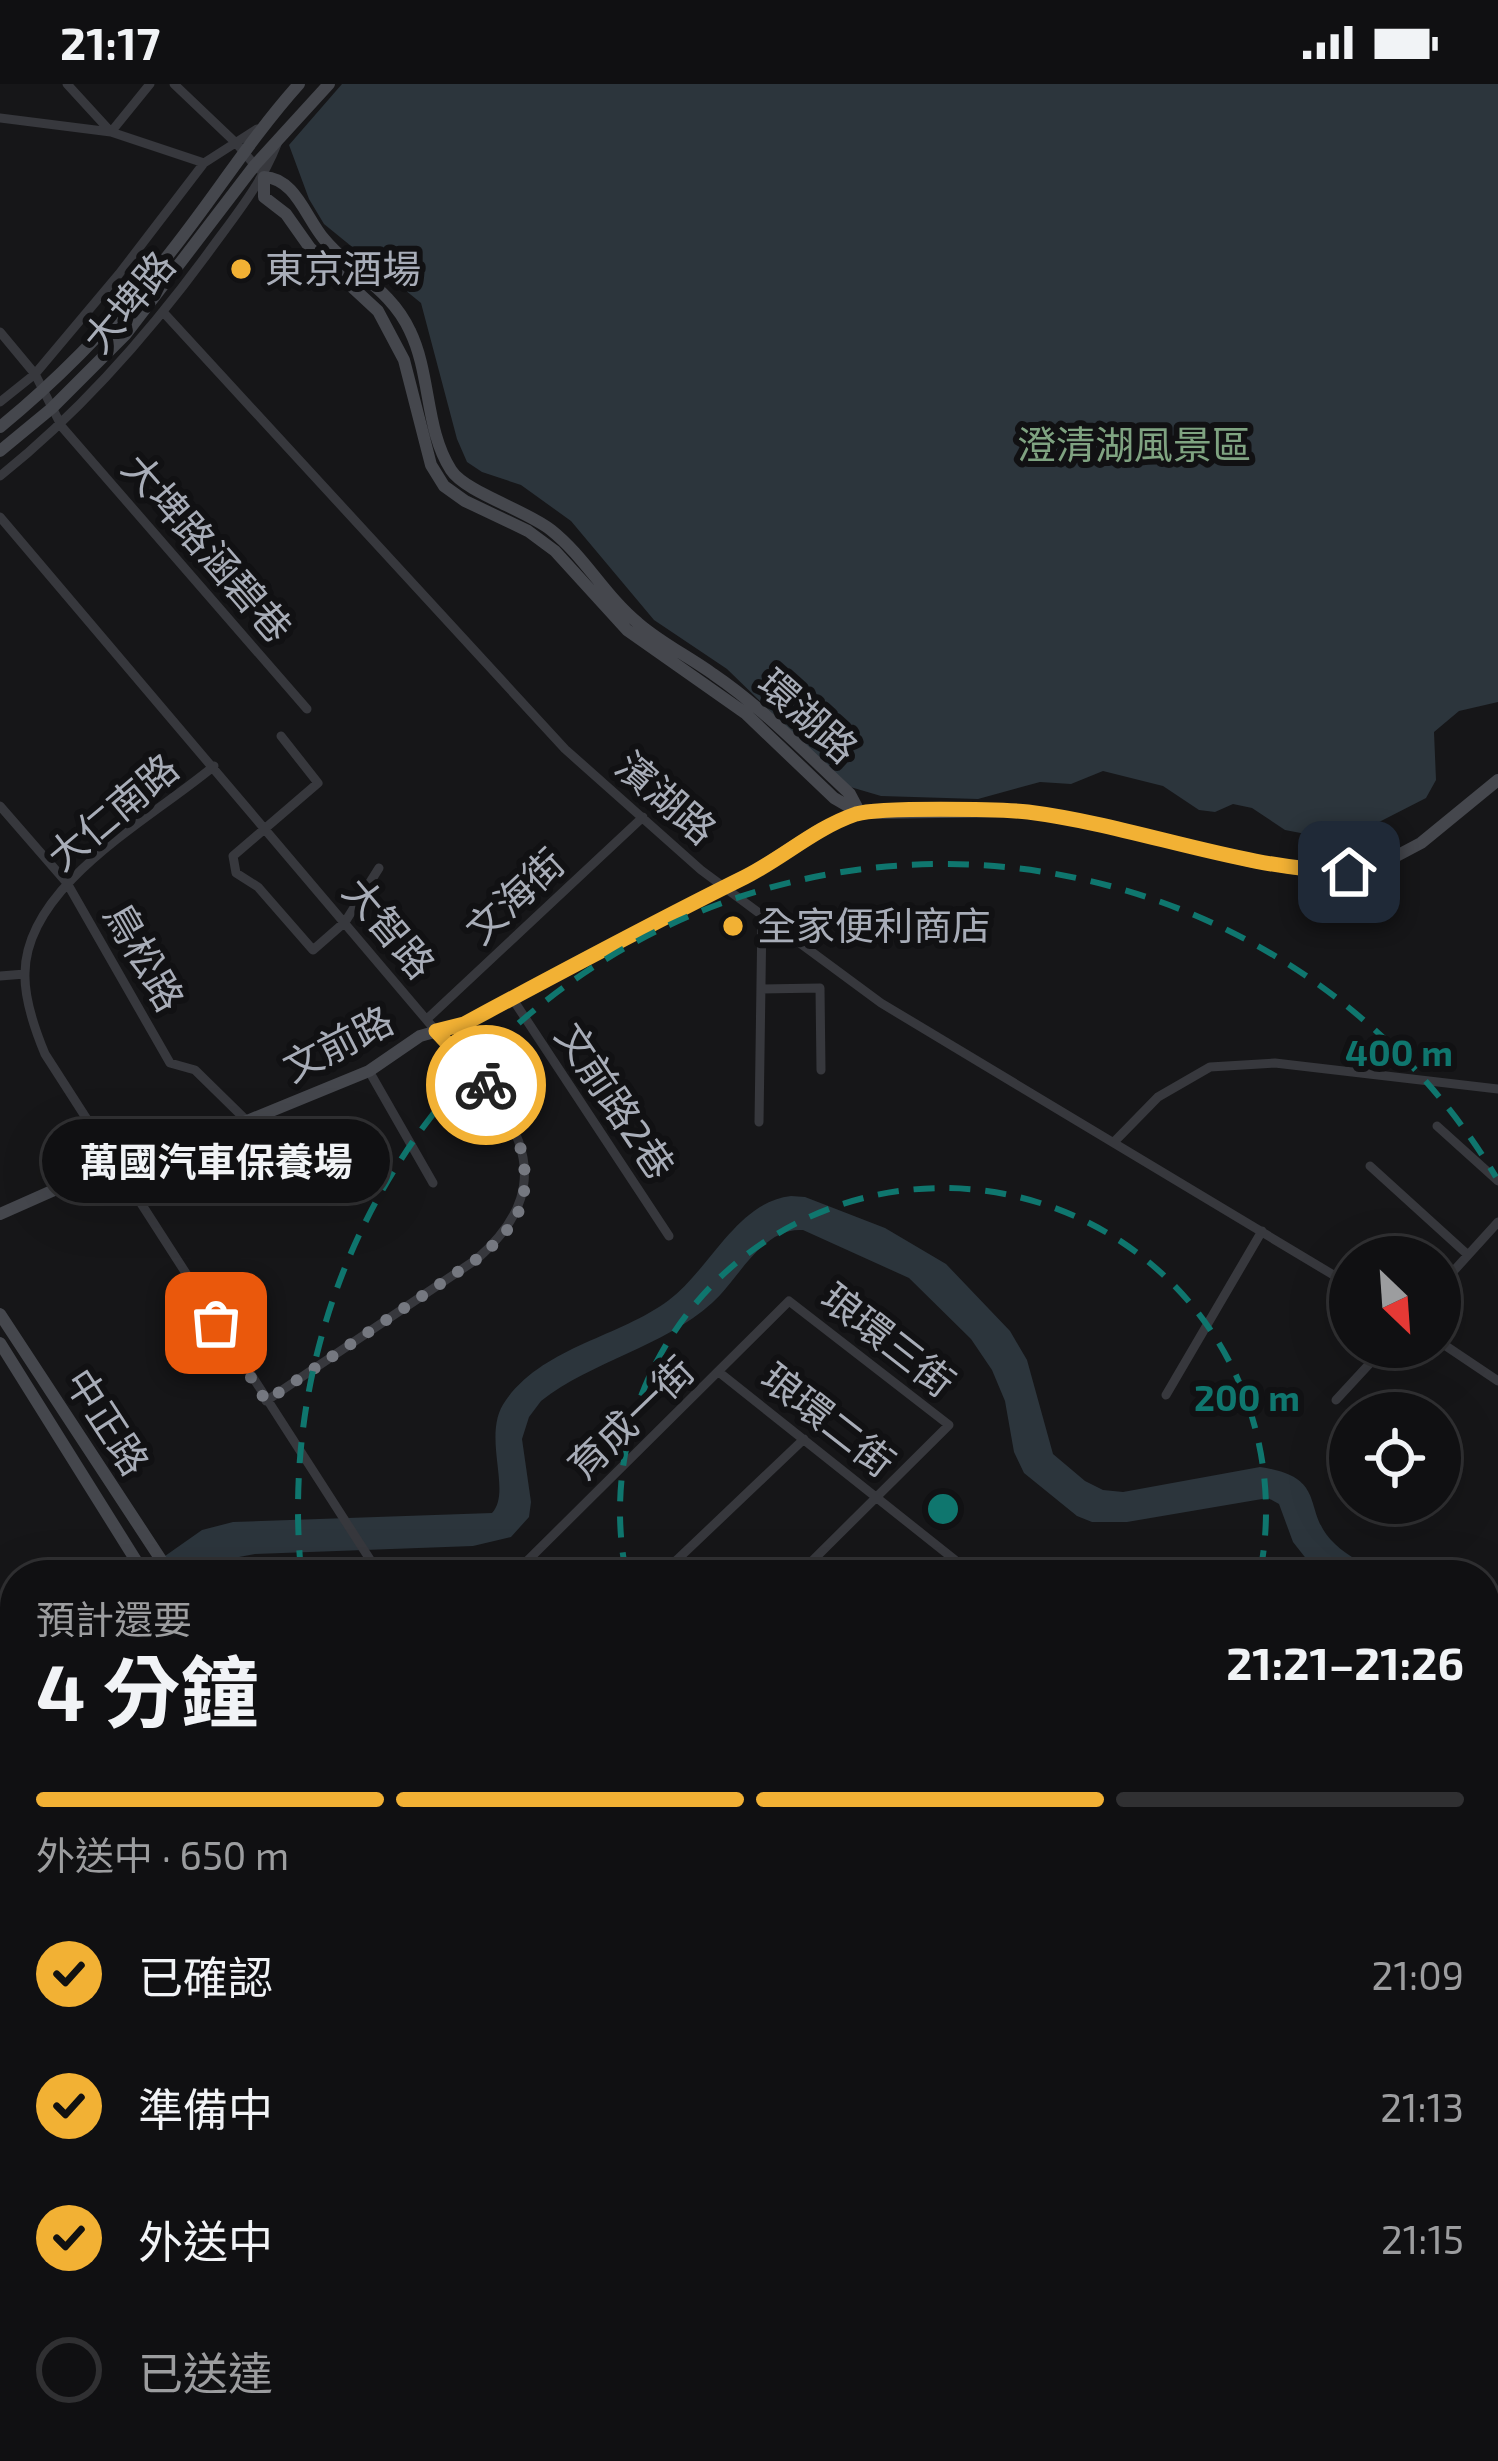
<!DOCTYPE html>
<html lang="zh-TW">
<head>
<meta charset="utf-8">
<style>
	body { margin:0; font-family:"Exo 2","Noto Sans TC",sans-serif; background:#1e1e20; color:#f1f3f6; height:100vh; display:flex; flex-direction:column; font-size:45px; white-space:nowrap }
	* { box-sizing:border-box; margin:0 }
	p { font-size:39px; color:#9c9d9f }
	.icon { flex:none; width:66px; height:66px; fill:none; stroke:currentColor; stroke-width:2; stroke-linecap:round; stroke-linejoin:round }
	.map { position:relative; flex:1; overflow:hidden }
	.details { position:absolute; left:0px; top:1476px; width:1500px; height:903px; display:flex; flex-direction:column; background:#101012; border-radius:48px 48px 0 0; box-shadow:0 12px 48px #0002,0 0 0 3px #303032 }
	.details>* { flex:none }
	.needle { width:78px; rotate:155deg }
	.fabs { position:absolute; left:1329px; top:1152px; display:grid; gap:24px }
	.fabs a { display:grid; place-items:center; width:132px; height:132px; border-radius:50%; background:#101012; box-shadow:0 12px 48px #0002,0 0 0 3px #303032; font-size:60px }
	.pin { position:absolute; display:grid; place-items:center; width:102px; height:102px; color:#fff; margin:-51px; border-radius:24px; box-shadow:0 6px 18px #0006 }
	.courier { position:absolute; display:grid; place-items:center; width:120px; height:120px; margin:-60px; border:9px solid #f2b134; border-radius:50%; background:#fff; color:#222; box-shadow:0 3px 15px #0007 }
	.bubble { position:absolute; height:84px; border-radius:42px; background:#101012; box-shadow:0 12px 48px #0002,0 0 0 3px #303032; font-size:39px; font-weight:700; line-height:84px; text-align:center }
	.head em { font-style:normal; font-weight:700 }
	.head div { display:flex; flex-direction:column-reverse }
	.head { display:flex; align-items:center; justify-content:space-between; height:204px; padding:0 36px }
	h1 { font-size:78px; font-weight:700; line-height:90px }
	.bar { display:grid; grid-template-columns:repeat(4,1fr); gap:18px 12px; align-content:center; height:144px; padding:0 36px }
	.bar i { height:15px; border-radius:9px; background:#303032 }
	.bar .on { background:#f2b134 }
	.bar p { grid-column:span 4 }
	ol { padding:0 36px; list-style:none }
	li { display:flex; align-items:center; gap:36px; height:132px }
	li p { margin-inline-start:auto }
	li .icon { padding:12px; border-radius:50%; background:#f2b134; color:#111; stroke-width:4 }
	li:last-child { color:#9c9d9f }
	li i { width:66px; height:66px; border:6px solid #303032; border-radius:50% }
	.status { display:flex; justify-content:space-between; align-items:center; height:84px; padding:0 60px; background:#101012; direction:ltr }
	.status svg { height:33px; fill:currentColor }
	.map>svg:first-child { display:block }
	.green { fill:#1e261f }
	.water { fill:#2c353c }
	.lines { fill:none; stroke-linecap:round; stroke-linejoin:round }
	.stream { stroke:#2c353c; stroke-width:3 }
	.street { stroke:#37383d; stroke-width:9 }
	.secondary { stroke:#45474d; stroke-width:12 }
	.done { stroke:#757880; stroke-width:12; stroke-dasharray:0 21.6 }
	.route { stroke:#f2b134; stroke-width:15 }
	.ring { fill:none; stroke:#0f766e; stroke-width:6; stroke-dasharray:21 15 }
	.poi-dot { fill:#f2b134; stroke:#111113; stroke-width:4.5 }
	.labels { text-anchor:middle; stroke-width:12; stroke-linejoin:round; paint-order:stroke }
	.poi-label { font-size:39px; fill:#a8adb8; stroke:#111113; text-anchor:start }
	.street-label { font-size:39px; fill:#a8adb8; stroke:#111113 }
	.park-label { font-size:39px; fill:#7fa381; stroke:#111113 }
	.centre { fill:#0f766e; stroke:#111113; stroke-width:6 }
	.ring-label { font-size:36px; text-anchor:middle; font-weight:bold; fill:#0f766e; stroke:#111113; stroke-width:12; stroke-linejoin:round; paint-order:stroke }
</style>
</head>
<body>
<div class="status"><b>21:17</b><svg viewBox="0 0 49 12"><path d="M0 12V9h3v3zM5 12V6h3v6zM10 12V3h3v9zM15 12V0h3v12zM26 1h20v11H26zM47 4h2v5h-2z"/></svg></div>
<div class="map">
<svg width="1498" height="2377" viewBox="0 0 1498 2377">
	<rect width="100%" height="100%" fill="#161618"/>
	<!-- green -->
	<path class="green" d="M1485,1937L1498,1954V2211L1485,2226Z
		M1485,2228L1498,2241V2322L1485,2340Z
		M1315,2364H1468L1458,2377H1333Z"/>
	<!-- water -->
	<path class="water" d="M342,0H1498V618L1459,627L1434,648L1436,696L1426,714L1342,757L1285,746L1252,724L1233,720L1215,728L1199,726L1163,702L1103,687L1071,700L1040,698L978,715L881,712L847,702L727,585L654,536L571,437L521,401L482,388L467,378L457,355L421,219L324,140L309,115L289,61Z
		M791,1112L805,1113L885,1144L946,1180L1010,1247L1027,1276L1053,1370L1085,1397L1103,1406L1123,1408L1260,1383C1331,1393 1300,1428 1335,1460C1348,1473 1369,1482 1385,1491H1319L1293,1458L1279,1420L1268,1414L1127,1438H1092L1077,1432L1024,1389L1014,1368L1005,1317L992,1286L971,1255L909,1194L803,1146C762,1143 739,1195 712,1219C663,1263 592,1277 541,1317L529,1333L522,1355L531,1418L529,1433L511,1453L473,1462L255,1470L223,1476L197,1491H138L202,1446L233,1438L492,1429C513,1407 480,1350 506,1316C545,1262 618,1254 669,1216C710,1185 737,1118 791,1112Z
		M1485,1550L1498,1559V1607L1485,1592Z"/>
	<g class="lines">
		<!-- stream -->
		<path class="stream" d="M0,2240L15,2256
			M77,2377L79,2364"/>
		<!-- street -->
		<path class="street" d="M67,0L111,48
			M174,0L237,60L258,85
			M0,34L111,48L204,79
			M111,48L150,0
			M164,229L565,665L701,786L881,919L1350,1201
			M0,248L35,290L62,343L307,625
			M0,318L35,290L119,190L204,79L257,45
			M0,392C80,328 147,252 208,169C234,133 261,101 277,60
			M0,433L436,947C503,1018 574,1090 477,1175L266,1317
			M281,652L318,699L233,772L236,789L258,803L313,866L345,838L379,784
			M214,682C154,733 26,800 25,889C24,916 35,946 45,970L380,1491
			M0,722L67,799L170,979L195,986L247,1037
			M0,892L25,890
			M761,905L820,904L821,986
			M512,914L669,1152
			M427,935L643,733
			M369,987L433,1099
			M759,1038L762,830
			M1437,1042L1498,1097
			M1114,1058L1158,1013L1210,983L1275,979L1498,1005
			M1370,1082L1468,1171
			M1440,1202L1498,1138
			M1440,1258L1498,1297
			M720,1289L955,1476
			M1166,1311L1262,1147
			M1336,1316L1385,1263
			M513,1491L789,1217L949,1341L798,1491
			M661,1491L804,1355
			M940,1491L955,1476L975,1491
			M0,1717L15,1707
			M1485,1904L1498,1894
			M0,1913L15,1918
			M1485,1937L1498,1956
			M0,1977L15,2006
			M0,2282L15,2272
			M197,2364L204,2377
			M1315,2364L1333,2377
			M449,2377L482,2364
			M575,2377L578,2364
			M976,2377L987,2364
			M1128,2377L1137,2364
			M1265,2377L1276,2364"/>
		<!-- secondary -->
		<path class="secondary" d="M264,93C295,94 306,134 324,155C352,189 391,205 410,247C431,290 425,346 451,386C465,408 526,426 551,446C585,473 605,512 638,539C661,559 688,572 713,590C763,624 806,669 850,710L860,729L834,714L745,629L627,546L555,467L528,447L465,417L444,402L431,381L404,276L378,227L310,164L286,130L264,113Z
			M0,343C59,295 109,243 157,185C207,125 247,58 299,0
			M0,367L52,324L125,251L255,81L329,0
			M0,1130L115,1079L247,1037L369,987L420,952L463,940L750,790L817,747L860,729L1022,727L1070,734L1249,777L1309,787L1350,788L1387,777L1421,759L1498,696
			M0,1230L171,1491
			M0,1259L145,1491
			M908,2364L925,2377
			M948,2364L964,2377"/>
	</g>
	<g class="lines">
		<!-- done -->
		<path class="done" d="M216,1239L266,1317L477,1175C494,1161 512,1145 520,1124C535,1083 513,1030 486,1001"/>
		<!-- route -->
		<path class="route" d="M486,1001L436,947L464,940C557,890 650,840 745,793C783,774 815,744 856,730C879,723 1001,725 1028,728C1137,742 1239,785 1349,788"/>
	</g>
	<!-- distance rings -->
	<g class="ring">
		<path d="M626 1489A323 323 0 1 1 1260 1489"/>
		<path d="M301 1487A645 645 0 0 1 1496 1093"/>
	</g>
	<!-- markers -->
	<g class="poi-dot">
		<circle cx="241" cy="185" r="12"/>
		<circle cx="733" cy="842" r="12"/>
	</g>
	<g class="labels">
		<!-- poi labels -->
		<g class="poi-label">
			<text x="265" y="199">東京酒場</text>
			<text x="757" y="856">全家便利商店</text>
		</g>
		<!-- street labels -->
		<g class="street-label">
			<text transform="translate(129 218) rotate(-50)" y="14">大埤路</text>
			<text transform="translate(207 464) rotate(49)" y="14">大埤路涵碧巷</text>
			<text transform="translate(808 632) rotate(42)" y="14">環湖路</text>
			<text transform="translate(666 714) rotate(41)" y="14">濱湖路</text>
			<text transform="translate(113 728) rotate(-40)" y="14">大仁南路</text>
			<text transform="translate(515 812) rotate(-43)" y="14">文海街</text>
			<text transform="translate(389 844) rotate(50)" y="14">大智路</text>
			<text transform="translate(144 873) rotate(60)" y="14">鳥松路</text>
			<text transform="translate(338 960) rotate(-27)" y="14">文前路</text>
			<text transform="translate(615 1017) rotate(56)" y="14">文前路2巷</text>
			<text transform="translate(888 1256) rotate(38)" y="14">琅環三街</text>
			<text transform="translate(631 1334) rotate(-44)" y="14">育成一街</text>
			<text transform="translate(828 1336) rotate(38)" y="14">琅環二街</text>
			<text transform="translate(107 1338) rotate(57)" y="14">中正路</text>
		</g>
		<!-- park labels -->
		<g class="park-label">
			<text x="1134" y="375">澄清湖風景區</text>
		</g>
	</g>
	<circle cx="943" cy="1425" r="18" class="centre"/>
	<g class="ring-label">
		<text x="1399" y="982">400 m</text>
		<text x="1247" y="1327">200 m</text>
	</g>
</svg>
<div class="fabs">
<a><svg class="needle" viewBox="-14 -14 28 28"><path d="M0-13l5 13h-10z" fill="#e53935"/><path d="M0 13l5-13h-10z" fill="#9c9d9f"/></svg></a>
<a><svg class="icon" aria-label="locate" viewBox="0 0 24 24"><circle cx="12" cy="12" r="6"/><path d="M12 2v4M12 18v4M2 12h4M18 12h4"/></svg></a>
</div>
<div class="pin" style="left:216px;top:1239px;background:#ea580c"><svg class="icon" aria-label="bag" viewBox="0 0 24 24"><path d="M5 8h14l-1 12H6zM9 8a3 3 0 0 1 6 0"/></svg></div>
<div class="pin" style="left:1349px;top:788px;background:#1f2937"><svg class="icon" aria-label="home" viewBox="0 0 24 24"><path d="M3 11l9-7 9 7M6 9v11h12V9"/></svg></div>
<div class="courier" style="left:486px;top:1001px"><svg class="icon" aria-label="bike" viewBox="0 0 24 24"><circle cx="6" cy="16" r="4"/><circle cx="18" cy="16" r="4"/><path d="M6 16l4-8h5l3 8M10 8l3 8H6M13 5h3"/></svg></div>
<div class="bubble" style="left:42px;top:1035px;width:348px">萬國汽車保養場</div>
<section class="details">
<div class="head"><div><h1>4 分鐘</h1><p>預計還要</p></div><em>21:21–21:26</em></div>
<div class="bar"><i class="on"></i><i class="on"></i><i class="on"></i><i></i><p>外送中 · 650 m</p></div>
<ol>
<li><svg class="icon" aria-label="check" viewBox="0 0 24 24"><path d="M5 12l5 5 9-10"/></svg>已確認<p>21:09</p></li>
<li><svg class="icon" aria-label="check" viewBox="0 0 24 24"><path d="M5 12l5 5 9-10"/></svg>準備中<p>21:13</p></li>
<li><svg class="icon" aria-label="check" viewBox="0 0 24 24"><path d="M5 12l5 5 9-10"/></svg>外送中<p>21:15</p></li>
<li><i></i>已送達</li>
</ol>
</section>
</div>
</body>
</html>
